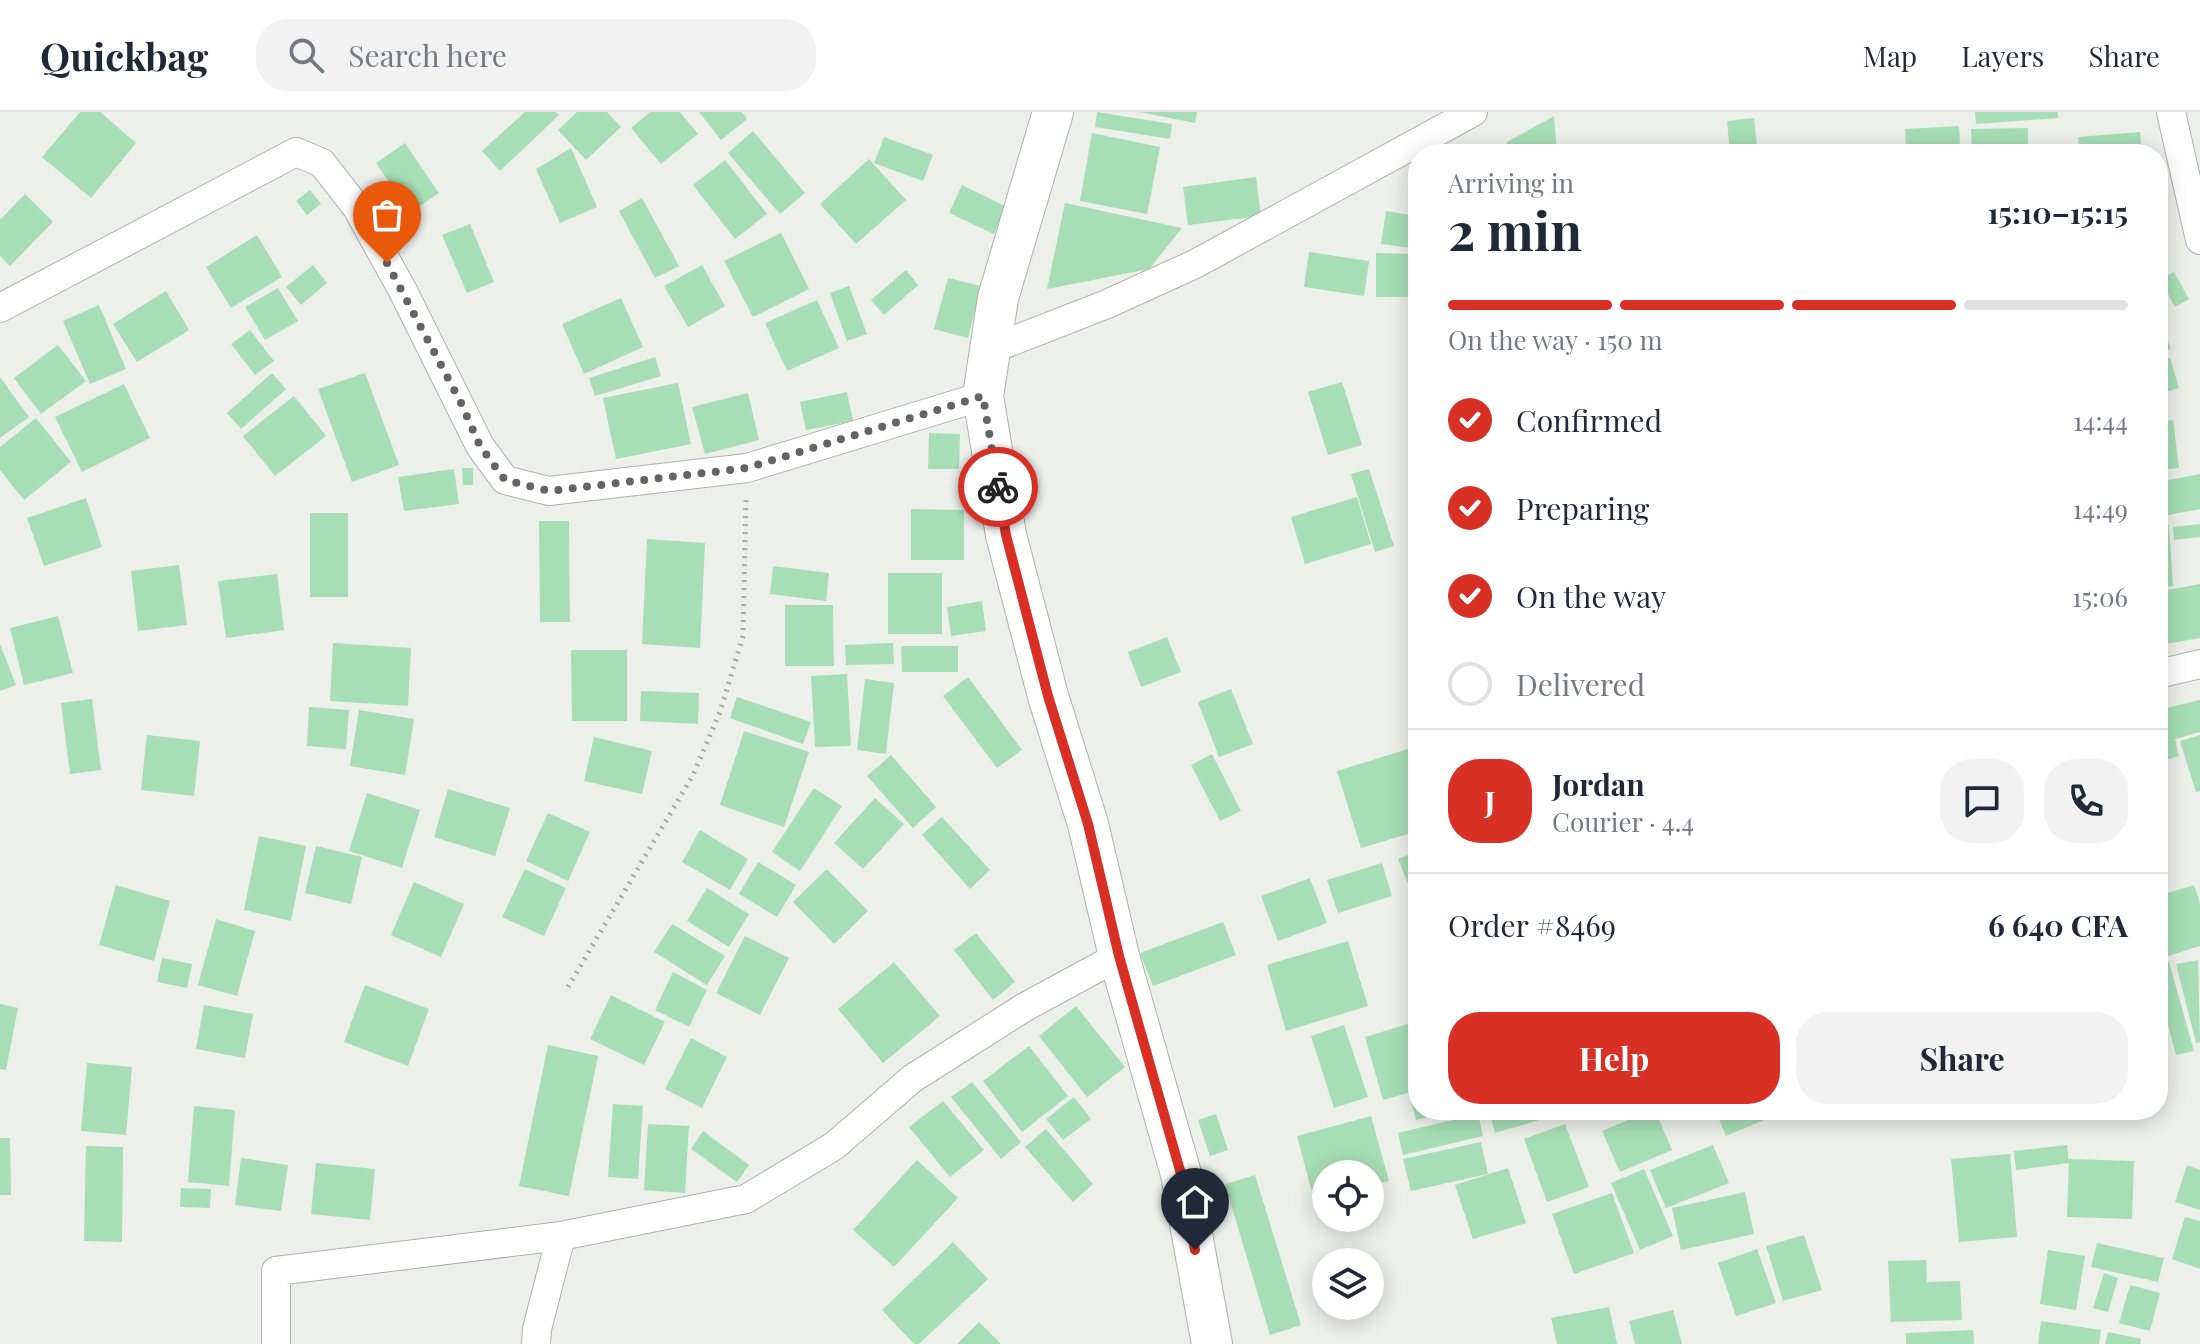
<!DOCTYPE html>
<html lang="en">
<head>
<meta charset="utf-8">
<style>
	body { margin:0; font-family:"Playfair Display",serif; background:#f2f2f3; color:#1f2937; height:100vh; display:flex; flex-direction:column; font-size:30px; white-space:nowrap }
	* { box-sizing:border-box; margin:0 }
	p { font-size:26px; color:#747a83 }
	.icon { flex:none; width:44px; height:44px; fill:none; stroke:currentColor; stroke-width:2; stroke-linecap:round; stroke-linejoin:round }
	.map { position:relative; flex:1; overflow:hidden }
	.side { position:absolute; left:1408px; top:32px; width:760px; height:976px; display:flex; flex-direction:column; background:#fff; border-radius:32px; box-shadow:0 4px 20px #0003 }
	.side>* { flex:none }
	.fabs { position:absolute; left:1312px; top:1048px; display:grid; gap:16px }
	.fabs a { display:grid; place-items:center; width:72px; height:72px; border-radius:50%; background:#fff; box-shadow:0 4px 20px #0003; font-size:40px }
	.pin { position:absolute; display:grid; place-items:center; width:68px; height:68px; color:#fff; margin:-82px -34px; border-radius:50% 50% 50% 0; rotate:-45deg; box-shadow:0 0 8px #0007 }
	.pin .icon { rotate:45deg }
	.courier { position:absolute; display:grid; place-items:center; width:80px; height:80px; margin:-40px; border:6px solid #d93025; border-radius:50%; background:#fff; color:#222; box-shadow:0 2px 10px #0007 }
	.summary em { font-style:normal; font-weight:700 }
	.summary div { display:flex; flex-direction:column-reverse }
	.summary { display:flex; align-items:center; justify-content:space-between; height:136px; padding:0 40px }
	h1 { font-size:52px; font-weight:700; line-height:60px }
	.bar { display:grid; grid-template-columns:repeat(4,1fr); gap:12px 8px; align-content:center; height:96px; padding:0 40px }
	.bar i { height:10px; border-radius:6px; background:#e0e1e3 }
	.bar .selected { background:#d93025 }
	.bar p { grid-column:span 4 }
	.line { display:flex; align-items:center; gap:20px; padding:0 40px; border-top:2px solid #e0e1e3 }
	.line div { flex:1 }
	.round { display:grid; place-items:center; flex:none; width:84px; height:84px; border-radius:32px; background:#f2f2f3 }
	ol { padding:0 40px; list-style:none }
	li { display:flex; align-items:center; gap:24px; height:88px }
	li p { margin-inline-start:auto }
	li .icon { padding:8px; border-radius:50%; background:#d93025; color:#fff; stroke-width:4 }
	li:last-child { color:#747a83 }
	li i { width:44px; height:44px; border:4px solid #e0e1e3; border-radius:50% }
	.cta { display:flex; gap:16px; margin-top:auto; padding:16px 40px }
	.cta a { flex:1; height:92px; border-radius:32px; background:#d93025; color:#fff; font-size:32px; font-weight:700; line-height:92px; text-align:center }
	.cta a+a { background:#f2f2f3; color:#1f2937 }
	header { display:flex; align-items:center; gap:48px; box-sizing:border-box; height:112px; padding:0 40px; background:#fff; border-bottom:2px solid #e0e1e3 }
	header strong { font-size:38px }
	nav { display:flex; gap:44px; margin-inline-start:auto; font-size:28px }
	.search { width:560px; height:72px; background:#f2f2f3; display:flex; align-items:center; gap:20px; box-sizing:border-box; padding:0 28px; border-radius:32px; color:#747a83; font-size:30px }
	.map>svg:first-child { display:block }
	.building { fill:#a7deb5 }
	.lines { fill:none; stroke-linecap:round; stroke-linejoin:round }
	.street-casing { stroke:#b0b2ae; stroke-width:30 }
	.secondary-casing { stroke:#b0b2ae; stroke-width:42 }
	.path { stroke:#a8aaa6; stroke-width:5; stroke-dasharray:2 6; stroke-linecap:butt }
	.street { stroke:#fff; stroke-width:28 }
	.secondary { stroke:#fff; stroke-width:40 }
	.done { stroke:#646563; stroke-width:8; stroke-dasharray:0 14.4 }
	.route { stroke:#d93025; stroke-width:10 }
</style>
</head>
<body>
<header>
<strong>Quickbag</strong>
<div class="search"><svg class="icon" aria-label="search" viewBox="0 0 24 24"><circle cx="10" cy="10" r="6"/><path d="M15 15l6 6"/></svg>Search here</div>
<nav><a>Map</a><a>Layers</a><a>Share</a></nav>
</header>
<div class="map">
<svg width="2200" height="1232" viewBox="0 0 2200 1232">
	<rect width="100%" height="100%" fill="#ecefea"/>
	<!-- building -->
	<path class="building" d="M80,0H100L136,31L91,86L42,45Z
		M525,0H556L559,3L500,59L482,39Z
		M577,0H607L621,15L586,48L558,18Z
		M650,0H680L698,22L661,52L631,16Z
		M699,0H742L747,7L721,28Z
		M1097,0L1172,12L1170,27L1095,15Z
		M1139,0H1197L1195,11Z
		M1975,0H2058V6L1976,12Z
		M1554,4L1557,42H1507V30Z
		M1754,6L1758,42H1730L1727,9Z
		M1959,14L1960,32L1906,35L1905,17Z
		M2028,16V42H1972L1971,17Z
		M753,19L805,81L780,102L728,41Z
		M2140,20L2142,42H2079L2078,25Z
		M1092,21L1160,35L1147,102L1080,89Z
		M884,25L933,43L923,69L874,51Z
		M405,31L439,81L410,101L376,51Z
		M571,36L597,95L560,111L536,57Z
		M1918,36L1962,37L1961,42H1918Z
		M869,47L906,88L856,132L820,92Z
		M725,48L767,102L735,127L693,73Z
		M1256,65L1261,104L1188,113L1183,75Z
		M962,73L1007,95L994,122L949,101Z
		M310,78L321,92L307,103L296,89Z
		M25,82L53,110L10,154L0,144V108Z
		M642,86L679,154L655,166L619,99Z
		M1065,91L1182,116L1149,157L1047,177Z
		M1386,99L1417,104L1412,136L1381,132Z
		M470,112L494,170L467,181L442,123Z
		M781,121L809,177L753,205L724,149Z
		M257,123L282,165L231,196L206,155Z
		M1309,140L1369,149L1364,184L1304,175Z
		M1376,141L1418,142V185H1376Z
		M313,153L327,171L301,193L286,175Z
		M702,153L725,194L688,215L664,174Z
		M906,158L918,173L884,203L871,188Z
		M2174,160L2189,187L2175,195L2160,167Z
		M948,166L981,174L968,226L934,217Z
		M849,174L867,222L847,229L830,181Z
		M278,176L298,209L265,228L245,195Z
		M166,179L189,218L137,250L113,212Z
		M621,186L643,235L584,262L562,212Z
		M817,188L839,236L787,259L765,211Z
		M99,193L126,257L90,272L63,209Z
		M2158,203L2171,237L2158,242Z
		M250,218L274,249L255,263L231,232Z
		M58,233L86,269L41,302L14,266Z
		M655,245L661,264L595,284L589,266Z
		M2170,246L2179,276L2158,282V250Z
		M272,261L286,277L241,317L227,301Z
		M365,261L399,353L352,370L318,277Z
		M0,265L29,305L0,326Z
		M1342,270L1362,333L1328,343L1308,280Z
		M678,271L691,332L616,347L603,286Z
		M124,272L150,326L82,360L55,305Z
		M847,280L853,309L806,318L800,290Z
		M748,281L759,328L705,342L692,295Z
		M294,284L326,324L275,364L243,324Z
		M36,306L71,350L24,388L0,358V335Z
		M2173,308L2179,356L2158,358V310Z
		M929,321L960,322L959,357H928Z
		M462,356H473V373H463Z
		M454,357L459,392L404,399L398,365Z
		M1369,357L1394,434L1375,440L1351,362Z
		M2200,362V397L2158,405V370Z
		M1357,385L1371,432L1305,452L1291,405Z
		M86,386L102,435L44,454L27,406Z
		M911,397L964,398V448H911Z
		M310,401H348V485H310Z
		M539,409H569L570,510H540Z
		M2200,412V425L2174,428L2173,415Z
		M2158,413H2169L2173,474L2158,475Z
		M647,427L705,431L700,536L642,532Z
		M179,453L187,513L138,519L131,459Z
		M773,454L829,461L826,489L770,482Z
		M888,461H942V522H888Z
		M277,462L284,518L226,526L218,469Z
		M2200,472V526L2165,532L2158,496V480Z
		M982,489L986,519L951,524L947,495Z
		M785,493H833L834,554H785Z
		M58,504L73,561L24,573L10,516Z
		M1167,525L1181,560L1141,575L1128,540Z
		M333,531L411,536L408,594L330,589Z
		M893,531L894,552L846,553L845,533Z
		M0,532L16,573L0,579Z
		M901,534H958V560H902Z
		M571,538H627V609H572Z
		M847,562L851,634L815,635L811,564Z
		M968,565L1022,638L997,656L943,584Z
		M865,567L894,571L886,642L857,638Z
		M1231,577L1253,632L1219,645L1198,590Z
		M641,579L699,581L698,612L640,609Z
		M737,585L811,610L803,632L730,606Z
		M92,587L101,658L70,662L61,591Z
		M2200,588V620L2175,627L2179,644L2158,650V598Z
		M309,595L349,598L346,637L307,634Z
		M359,598L414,607L405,663L350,654Z
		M744,619L809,640L784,715L720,693Z
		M147,623L200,629L194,684L141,678Z
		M2200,623V679L2196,680L2180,629Z
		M594,625L652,639L642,682L584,669Z
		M1418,634V719L1361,736L1337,659Z
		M1212,642L1241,699L1220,709L1191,653Z
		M891,643L936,695L913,716L867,664Z
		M814,676L842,694L800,759L772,740Z
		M448,677L510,696L495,744L434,725Z
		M367,681L420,698L402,756L349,739Z
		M875,686L904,712L863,757L834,731Z
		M548,701L590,720L568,769L526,749Z
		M942,705L990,758L970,777L922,723Z
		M700,718L748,747L730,778L682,750Z
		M259,724L306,734L291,809L244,798Z
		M316,734L362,745L351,792L305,781Z
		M1418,739V796L1398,747Z
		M758,750L796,773L777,805L739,782Z
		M1382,751L1392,784L1338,801L1327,768Z
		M525,757L566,776L544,824L502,805Z
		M827,757L868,799L834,832L793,790Z
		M1310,766L1327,811L1278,829L1261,784Z
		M414,770L464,792L441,845L391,823Z
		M116,773L170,789L154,849L99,833Z
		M2194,773L2200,791V834L2158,847V784Z
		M707,776L749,802L729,835L687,809Z
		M216,807L255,819L237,884L198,873Z
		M1223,810L1236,843L1153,874L1140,841Z
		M672,812L725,844L707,873L654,840Z
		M976,821L1015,870L993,888L954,838Z
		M745,824L789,846L760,903L716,881Z
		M1348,829L1368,894L1286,919L1267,853Z
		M162,846L192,852L187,876L157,870Z
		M2198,848L2200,930L2196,931L2176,852Z
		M894,850L940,904L883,951L838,897Z
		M2169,850L2194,939L2176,943L2158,875V853Z
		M673,860L707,878L689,915L655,898Z
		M365,873L429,897L408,954L344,930Z
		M611,883L665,910L644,953L590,927Z
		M0,892L18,896L6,958L0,957Z
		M204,893L253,902L245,946L196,937Z
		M1076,894L1125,955L1087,985L1039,924Z
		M1418,909V978L1383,988L1365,925Z
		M1344,913L1368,985L1334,996L1311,924Z
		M691,926L727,945L702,996L665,977Z
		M548,933L598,944L569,1084L519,1074Z
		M1029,934L1068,984L1022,1020L983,969Z
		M87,951L132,955L126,1023L81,1019Z
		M972,970L1021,1030L1001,1047L951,985Z
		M1418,984V998L1452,999L1416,1008L1410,986Z
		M1074,985L1091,1007L1063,1028L1046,1007Z
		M943,989L984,1038L950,1065L909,1015Z
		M613,992L643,994L638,1067L608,1065Z
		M194,994L235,998L229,1074L188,1070Z
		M1489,998H1570V999L1495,1021Z
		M1652,998H1655L1672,1038L1620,1060L1602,1019Z
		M1715,998H1768L1771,1005L1726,1024Z
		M1216,1002L1228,1038L1210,1044L1198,1008Z
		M1478,1002L1483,1024L1403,1043L1398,1021Z
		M1371,1004L1389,1069L1370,1073V1062H1326V1085L1314,1088L1297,1024Z
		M648,1012L689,1014L685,1081L644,1078Z
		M1565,1012L1589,1075L1547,1090L1524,1027Z
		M1046,1017L1093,1072L1073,1090L1025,1035Z
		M703,1019L749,1053L737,1070L691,1037Z
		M0,1026H10L11,1083H0Z
		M1481,1030L1488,1062L1411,1079L1403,1047Z
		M1713,1033L1729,1071L1666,1096L1650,1058Z
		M2067,1033L2069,1051L2016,1058L2014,1039Z
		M86,1034L123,1035L122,1130L84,1129Z
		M2010,1042L2017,1125L1959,1130L1951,1047Z
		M241,1046L288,1053L281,1099L235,1093Z
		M2069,1047L2134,1049L2132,1107L2067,1105Z
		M917,1048L958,1086L894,1155L853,1118Z
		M316,1051L375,1057L370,1108L311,1102Z
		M2187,1053L2200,1058V1098L2175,1090Z
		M1508,1056L1526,1111L1473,1127L1455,1073Z
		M1644,1057L1673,1124L1640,1138L1611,1071Z
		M1255,1063L1301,1213L1270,1223L1225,1072Z
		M181,1076L211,1077L210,1096L180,1095Z
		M1745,1080L1754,1122L1681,1138L1672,1096Z
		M1612,1081L1634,1141L1574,1162L1552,1102Z
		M2185,1105L2200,1109V1157L2172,1147Z
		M1804,1123L1822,1178L1783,1189L1766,1134Z
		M953,1130L988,1167L919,1232H914L882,1198Z
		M2097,1131L2164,1146L2158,1170L2091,1155Z
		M1757,1137L1776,1191L1736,1204L1718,1151Z
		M2048,1138L2085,1144L2076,1198L2040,1192Z
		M1926,1148L1927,1170L1960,1169L1962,1208L1891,1210L1888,1149Z
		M2104,1161L2118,1166L2108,1200L2093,1196Z
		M2130,1173L2160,1181L2150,1219L2119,1211Z
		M1609,1195L1617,1232H1557L1551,1206Z
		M1673,1198L1682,1232H1635L1629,1209Z
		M2041,1209L2101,1218L2099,1232H2038Z
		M979,1210L1001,1232H957Z
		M1973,1218L1974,1232H1906V1221Z
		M2108,1220L2141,1227L2140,1232H2105Z"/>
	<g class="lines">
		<!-- street casing -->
		<g class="street-casing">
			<path id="street" d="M2171,0L2200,128
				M0,196L296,40L322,51L357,96L403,179L480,334L505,368L549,379L747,356L983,284
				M992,237L1107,192L1195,152L1473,0
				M2158,562L2200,552
				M276,1232V1159L561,1124L746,1087L834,1034L913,966L1025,895L1119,844
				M536,1232L537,1217L561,1124"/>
		</g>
		<!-- secondary casing -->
		<g class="secondary-casing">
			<path id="secondary" d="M1053,0L998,186L983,284L1006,423L1048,584L1088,712L1119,844L1181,1062L1212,1232"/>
		</g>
		<!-- path -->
		<path class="path" d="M568,875L693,663L720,600L743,524L746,387"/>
		<!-- street -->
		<use href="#street" class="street"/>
		<!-- secondary -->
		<use href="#secondary" class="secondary"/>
	</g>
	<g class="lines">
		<!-- done -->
		<path class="done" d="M387,151L461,291L480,334L505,368L549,379L747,356L983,284L998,375"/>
		<!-- route -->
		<path class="route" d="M998,375L1006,423L1048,584L1088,712L1119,844L1181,1062L1195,1138"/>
	</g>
</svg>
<div class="fabs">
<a><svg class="icon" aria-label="locate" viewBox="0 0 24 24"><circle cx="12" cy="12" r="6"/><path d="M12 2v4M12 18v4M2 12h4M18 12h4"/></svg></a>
<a><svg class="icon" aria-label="layers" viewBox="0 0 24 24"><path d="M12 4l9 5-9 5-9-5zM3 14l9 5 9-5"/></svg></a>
</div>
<div class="pin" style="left:387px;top:151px;background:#ea580c"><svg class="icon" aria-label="bag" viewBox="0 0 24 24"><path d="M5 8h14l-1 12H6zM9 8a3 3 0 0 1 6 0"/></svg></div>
<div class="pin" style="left:1195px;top:1138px;background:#1f2937"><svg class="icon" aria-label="home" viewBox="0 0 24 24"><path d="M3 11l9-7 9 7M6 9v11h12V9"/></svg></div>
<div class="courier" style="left:998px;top:375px"><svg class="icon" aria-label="bike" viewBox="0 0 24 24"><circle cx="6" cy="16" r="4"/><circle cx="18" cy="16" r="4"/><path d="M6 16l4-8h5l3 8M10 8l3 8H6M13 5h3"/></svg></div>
<section class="side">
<div class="summary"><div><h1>2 min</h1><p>Arriving in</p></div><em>15:10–15:15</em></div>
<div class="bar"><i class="selected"></i><i class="selected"></i><i class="selected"></i><i></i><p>On the way · 150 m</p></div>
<ol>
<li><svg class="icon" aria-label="check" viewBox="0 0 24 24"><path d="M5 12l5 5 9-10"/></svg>Confirmed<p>14:44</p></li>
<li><svg class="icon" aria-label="check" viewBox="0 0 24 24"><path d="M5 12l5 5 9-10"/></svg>Preparing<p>14:49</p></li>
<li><svg class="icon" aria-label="check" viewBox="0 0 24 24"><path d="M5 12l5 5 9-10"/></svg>On the way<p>15:06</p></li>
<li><i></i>Delivered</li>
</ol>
<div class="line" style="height:144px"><b class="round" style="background:#d93025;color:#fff">J</b><div><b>Jordan</b><p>Courier · 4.4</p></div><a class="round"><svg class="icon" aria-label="chat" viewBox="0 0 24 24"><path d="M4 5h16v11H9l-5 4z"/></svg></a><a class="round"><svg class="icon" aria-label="phone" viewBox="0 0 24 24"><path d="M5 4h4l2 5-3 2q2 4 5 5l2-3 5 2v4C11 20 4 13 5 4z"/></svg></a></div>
<div class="line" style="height:104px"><div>Order #8469</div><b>6 640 CFA</b></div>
<div class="cta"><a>Help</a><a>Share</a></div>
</section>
</div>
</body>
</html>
